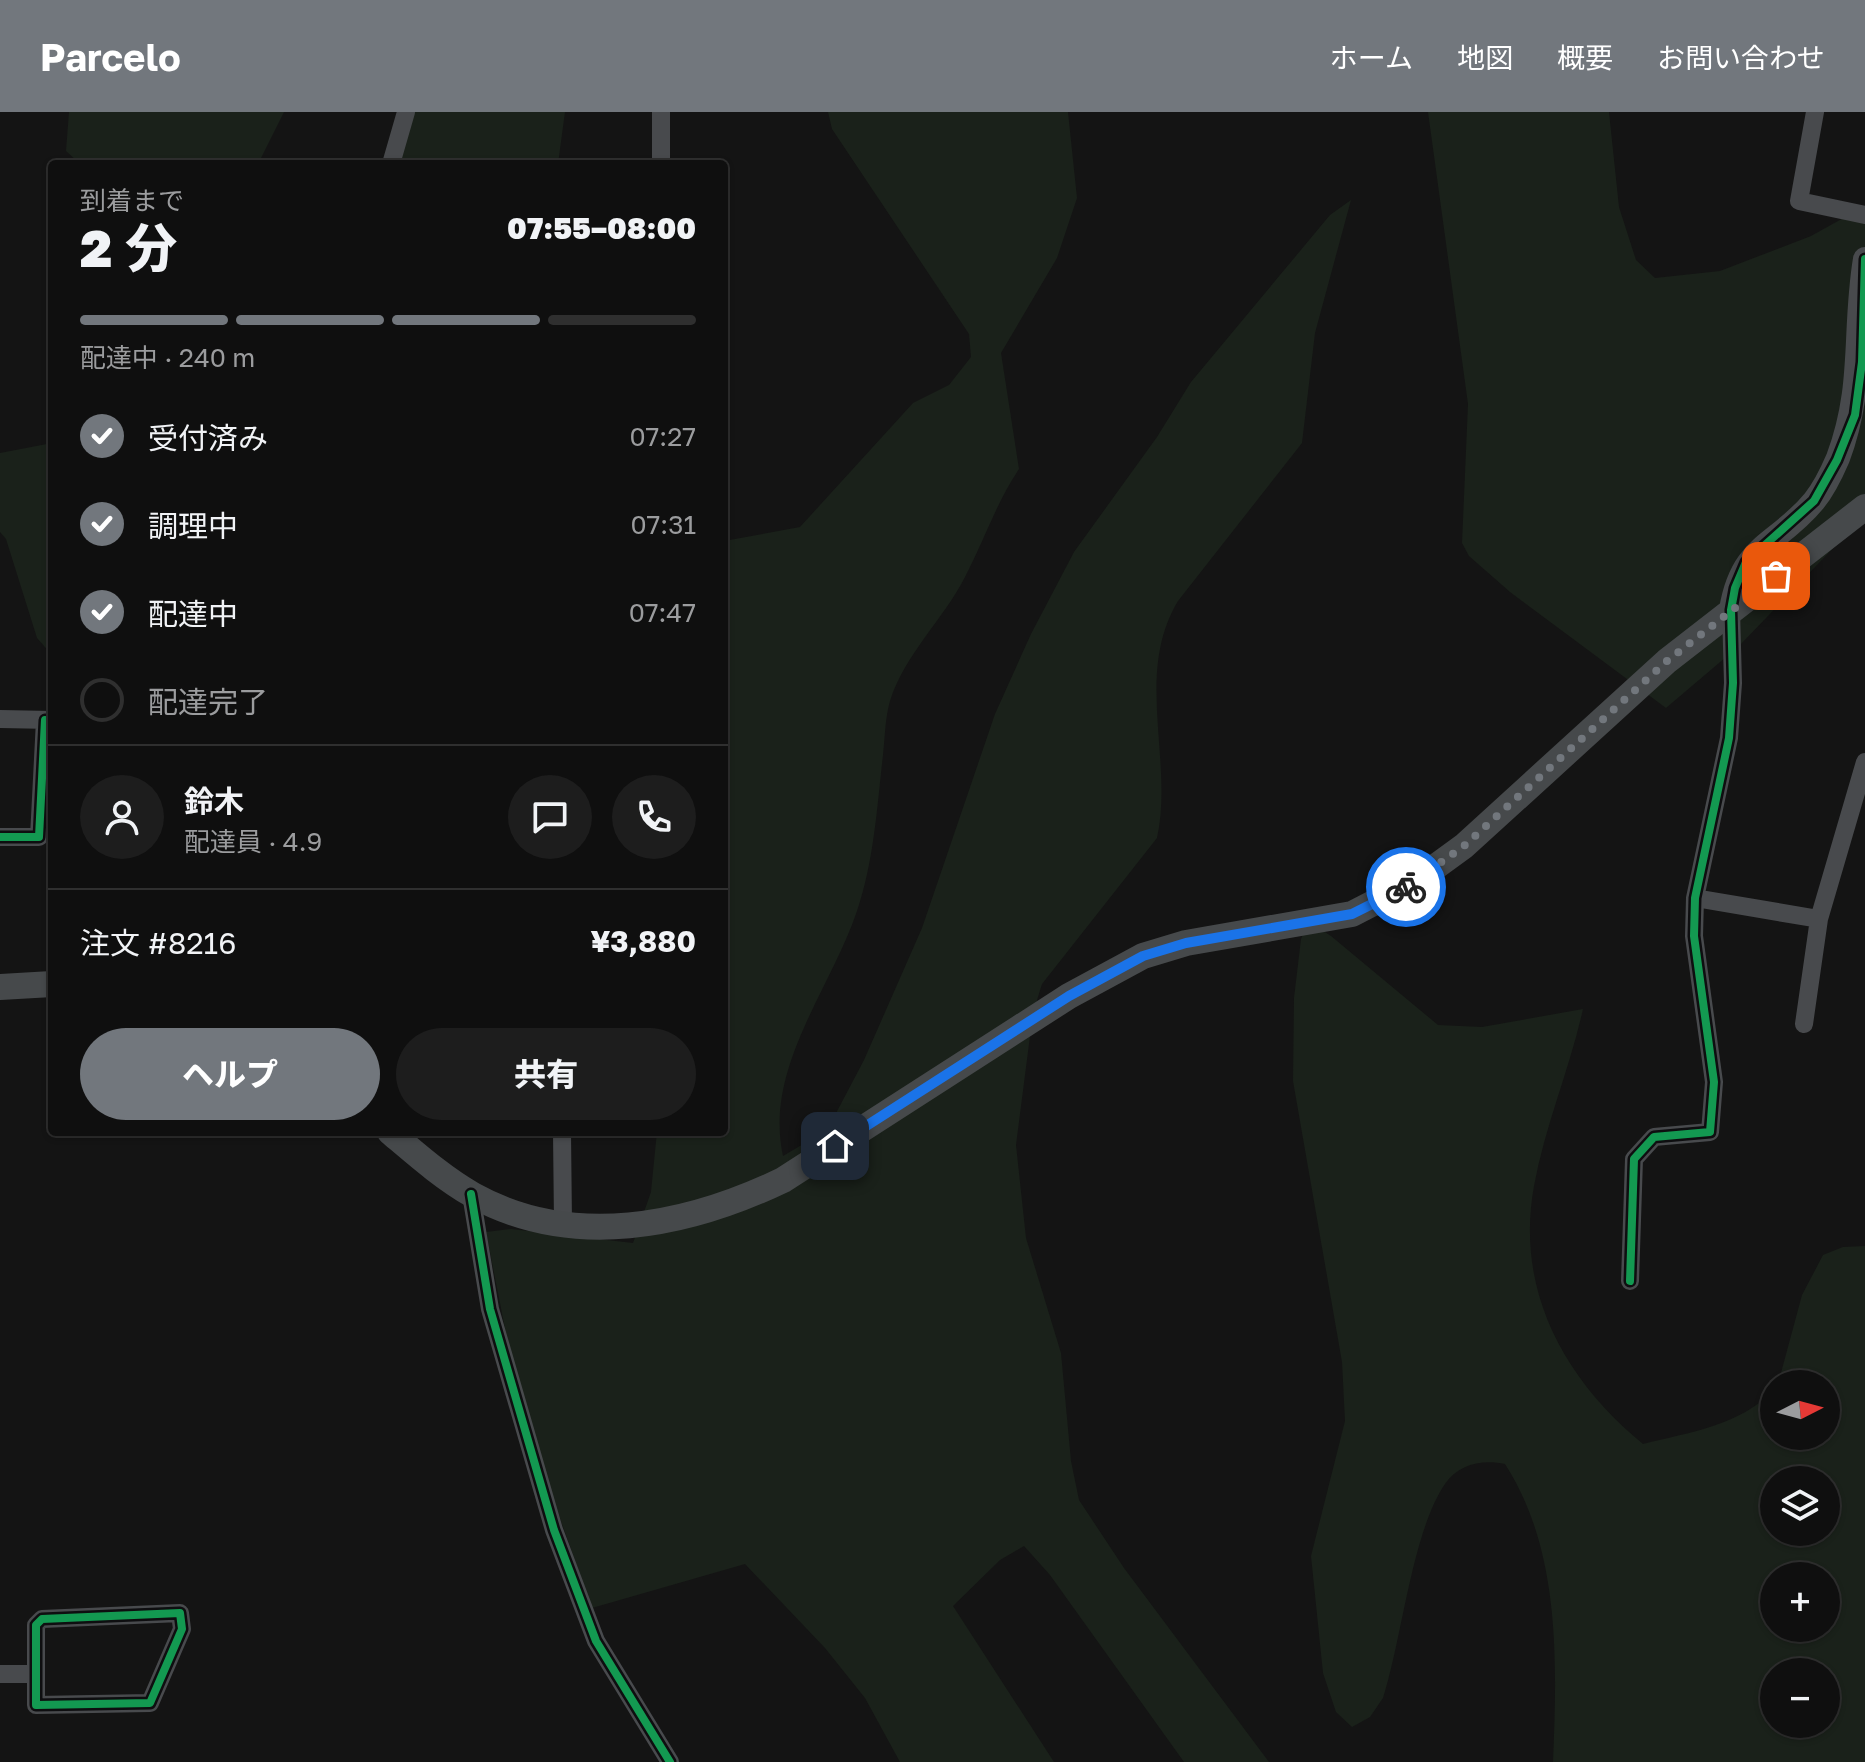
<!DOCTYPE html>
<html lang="ja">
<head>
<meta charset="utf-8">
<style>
	body { margin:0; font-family:"Golos Text","Noto Sans JP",sans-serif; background:#1d1d1d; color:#f1f3f6; height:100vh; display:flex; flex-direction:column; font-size:30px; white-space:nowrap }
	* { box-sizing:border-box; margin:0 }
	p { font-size:26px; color:#9b9c9e }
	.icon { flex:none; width:44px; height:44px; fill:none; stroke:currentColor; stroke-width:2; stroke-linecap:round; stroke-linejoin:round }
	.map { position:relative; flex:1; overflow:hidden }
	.drawer { position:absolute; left:48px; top:48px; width:680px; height:976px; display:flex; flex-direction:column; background:#0f0f0f; border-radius:8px; box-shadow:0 2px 6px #0004,0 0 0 2px #2f2f2f }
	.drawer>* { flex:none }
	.needle { width:52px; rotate:84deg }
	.tools { position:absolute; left:1760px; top:1258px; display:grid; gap:16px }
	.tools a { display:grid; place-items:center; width:80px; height:80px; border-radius:50%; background:#0f0f0f; box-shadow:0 2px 6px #0004,0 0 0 2px #2f2f2f; font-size:40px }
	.pin { position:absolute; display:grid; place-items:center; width:68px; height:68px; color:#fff; margin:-34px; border-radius:16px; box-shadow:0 4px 12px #0006 }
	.courier { position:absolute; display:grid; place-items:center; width:80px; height:80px; margin:-40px; border:6px solid #1a73e8; border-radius:50%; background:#fff; color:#222; box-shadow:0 2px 10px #0007 }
	.summary em { font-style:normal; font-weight:800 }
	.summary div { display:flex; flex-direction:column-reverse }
	.summary { display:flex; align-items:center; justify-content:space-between; height:136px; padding:0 32px }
	h1 { font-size:52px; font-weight:800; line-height:60px }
	.bar { display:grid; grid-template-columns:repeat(4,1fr); gap:12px 8px; align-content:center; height:96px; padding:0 32px }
	.bar i { height:10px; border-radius:6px; background:#2f2f2f }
	.bar .on { background:#72777d }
	.bar p { grid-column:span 4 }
	.line { display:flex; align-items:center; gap:20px; padding:0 32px; border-top:2px solid #2f2f2f }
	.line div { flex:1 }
	.round { display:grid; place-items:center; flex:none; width:84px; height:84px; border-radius:42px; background:#1d1d1d }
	ol { padding:0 32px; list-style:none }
	li { display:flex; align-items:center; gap:24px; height:88px }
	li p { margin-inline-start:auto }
	li .icon { padding:8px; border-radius:50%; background:#72777d; color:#fff; stroke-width:4 }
	li:last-child { color:#9b9c9e }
	li i { width:44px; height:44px; border:4px solid #2f2f2f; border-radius:50% }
	.action { display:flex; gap:16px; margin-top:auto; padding:16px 32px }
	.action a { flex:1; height:92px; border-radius:48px; background:#72777d; color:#fff; font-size:32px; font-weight:800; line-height:92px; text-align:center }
	.action a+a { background:#1d1d1d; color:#f1f3f6 }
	header { display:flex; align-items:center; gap:48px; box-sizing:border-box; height:112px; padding:0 40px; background:#72777d; color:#fff }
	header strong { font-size:38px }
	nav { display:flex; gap:44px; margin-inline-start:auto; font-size:28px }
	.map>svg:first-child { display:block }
	.green { fill:#1a211a; fill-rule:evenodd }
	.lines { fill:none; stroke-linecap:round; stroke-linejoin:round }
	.minor { stroke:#484a4d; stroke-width:18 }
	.tertiary { stroke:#484a4d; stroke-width:24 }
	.secondary { stroke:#46494b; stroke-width:26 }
	.cycleway-casing { stroke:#0e0e10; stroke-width:13 }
	.cycleway { stroke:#139951; stroke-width:8 }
	.done { stroke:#72777d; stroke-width:8; stroke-dasharray:0 14.4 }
	.route { stroke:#1a73e8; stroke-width:10 }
</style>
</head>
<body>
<header>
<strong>Parcelo</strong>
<nav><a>ホーム</a><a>地図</a><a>概要</a><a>お問い合わせ</a></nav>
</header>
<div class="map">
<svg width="1865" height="1650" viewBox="0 0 1865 1650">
	<rect width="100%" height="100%" fill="#141414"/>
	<!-- green -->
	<path class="green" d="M69,0H284L258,52H80L66,39Z
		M408,0H565L558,52H394Z
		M828,0H1068L1077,86L1057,146L1001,241L1019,357C996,391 984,429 965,465C943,508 905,542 890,589C885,606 885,626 883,643C877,695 874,749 857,799C830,879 764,956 783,1044L810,1028L834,1005L864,948L922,816L995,602L1031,522L1074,440L1157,325L1191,270L1330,103L1351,88L1315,221L1302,331L1178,489C1134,562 1174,649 1157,726L1042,872L1033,901L1016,1033L1026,1126L1061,1241L1071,1349L1079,1388L1124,1456L1269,1650H1184L1050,1463L1024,1434L1000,1448L953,1494L1054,1650H900L865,1586L825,1536L745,1452L592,1496L536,1339L512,1252L486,1120L511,1117L633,1131L651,1080L657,1020H724V429L800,415L913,291L949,273L971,245L969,222L832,17Z
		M1428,0H1609L1619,95L1636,148L1655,166L1720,159L1811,124L1865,94V411L1840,429L1739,534L1666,596L1510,480L1469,444L1462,431L1468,292Z
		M52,331V543L37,526L6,427L0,420V341Z
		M1308,809L1331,824L1438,913L1482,915L1583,897C1570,956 1545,1014 1534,1074C1515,1178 1564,1267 1643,1332C1690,1320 1739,1314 1774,1278V1324H1826V1272H1778L1802,1183L1823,1143L1843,1135L1865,1134V1650H1553C1557,1551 1561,1439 1505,1352C1483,1347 1458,1352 1445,1372C1412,1420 1402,1527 1383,1586L1370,1605L1352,1615L1336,1600L1323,1561L1311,1444L1345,1309L1342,1250L1293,969L1294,886L1301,827ZM1774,1368H1826V1420H1774ZM1774,1464H1826V1516H1774ZM1774,1560H1826V1612H1774Z"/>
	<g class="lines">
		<!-- minor -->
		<path class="minor" d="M1815,0L1799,89L1865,103
			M391,52L406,0
			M661,52V0
			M0,607L52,608
			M0,725H39L45,608
			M1695,786L1819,807
			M1804,912L1819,807L1865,650
			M562,1020L563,1112
			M471,1082L490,1197L554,1418L596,1529L670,1650
			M1630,1169L1634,1047L1654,1025L1710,1020L1714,970L1694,824L1695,786L1729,626L1733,571L1731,498
			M180,1501L182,1517L150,1591L36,1593V1513L42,1507Z
			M0,1562H35"/>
		<!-- tertiary -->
		<path class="tertiary" d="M1731,498C1742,431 1777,434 1814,389C1823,378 1832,360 1838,346C1865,274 1853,219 1865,147"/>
		<!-- secondary -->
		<path class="secondary" d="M0,875L52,872
			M390,1020C416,1042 443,1066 473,1083C572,1138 687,1114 783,1068L1069,884L1143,844L1186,831L1352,802L1416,769L1464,734L1667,549L1865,395"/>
		<!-- cycleway casing -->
		<g class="cycleway-casing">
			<path id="cycleway" d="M0,725H39L45,608
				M471,1082L490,1197L554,1418L596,1529L670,1650
				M1630,1169L1634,1047L1654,1025L1710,1020L1714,970L1694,824L1695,786L1729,626L1733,571L1731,498L1735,476L1746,450L1814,389L1837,348L1855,303L1862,250L1865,147
				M180,1501L182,1517L150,1591L36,1593V1513L42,1507Z"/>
		</g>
		<!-- cycleway -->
		<use href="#cycleway" class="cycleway"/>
	</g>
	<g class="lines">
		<!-- done -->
		<path class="done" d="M1406,775L1464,734L1667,549L1776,464"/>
		<!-- route -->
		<path class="route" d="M835,1034L1069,884L1143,844L1186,831L1352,802L1406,775"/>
	</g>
</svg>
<div class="tools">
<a><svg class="needle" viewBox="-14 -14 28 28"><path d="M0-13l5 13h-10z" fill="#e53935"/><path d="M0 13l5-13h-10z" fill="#9b9c9e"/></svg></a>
<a><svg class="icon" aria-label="layers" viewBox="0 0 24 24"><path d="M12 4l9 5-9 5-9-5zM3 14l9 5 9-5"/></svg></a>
<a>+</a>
<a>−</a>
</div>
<div class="pin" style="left:1776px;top:464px;background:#ea580c"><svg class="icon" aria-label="bag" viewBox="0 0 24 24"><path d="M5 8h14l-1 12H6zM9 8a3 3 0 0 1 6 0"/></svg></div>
<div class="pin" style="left:835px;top:1034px;background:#1f2937"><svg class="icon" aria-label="home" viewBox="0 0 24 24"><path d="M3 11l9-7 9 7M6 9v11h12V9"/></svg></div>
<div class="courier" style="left:1406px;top:775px"><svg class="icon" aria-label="bike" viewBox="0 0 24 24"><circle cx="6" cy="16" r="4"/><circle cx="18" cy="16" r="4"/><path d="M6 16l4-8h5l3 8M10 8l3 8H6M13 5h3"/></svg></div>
<section class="drawer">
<div class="summary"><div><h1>2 分</h1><p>到着まで</p></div><em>07:55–08:00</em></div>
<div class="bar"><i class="on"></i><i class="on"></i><i class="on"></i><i></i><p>配達中 · 240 m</p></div>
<ol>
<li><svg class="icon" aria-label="check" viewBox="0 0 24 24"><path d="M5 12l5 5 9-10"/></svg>受付済み<p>07:27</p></li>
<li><svg class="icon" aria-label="check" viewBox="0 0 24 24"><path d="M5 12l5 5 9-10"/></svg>調理中<p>07:31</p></li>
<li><svg class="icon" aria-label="check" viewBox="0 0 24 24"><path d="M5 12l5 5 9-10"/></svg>配達中<p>07:47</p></li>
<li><i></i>配達完了</li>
</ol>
<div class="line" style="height:144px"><a class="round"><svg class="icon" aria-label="person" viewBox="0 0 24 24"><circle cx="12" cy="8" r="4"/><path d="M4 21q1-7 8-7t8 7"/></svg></a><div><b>鈴木</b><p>配達員 · 4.9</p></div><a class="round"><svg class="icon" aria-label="chat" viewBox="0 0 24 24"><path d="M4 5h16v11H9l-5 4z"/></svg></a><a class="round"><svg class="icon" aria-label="phone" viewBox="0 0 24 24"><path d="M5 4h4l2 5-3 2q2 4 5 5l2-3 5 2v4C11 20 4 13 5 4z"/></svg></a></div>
<div class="line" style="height:104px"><div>注文 #8216</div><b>¥3,880</b></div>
<div class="action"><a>ヘルプ</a><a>共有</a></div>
</section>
</div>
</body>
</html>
